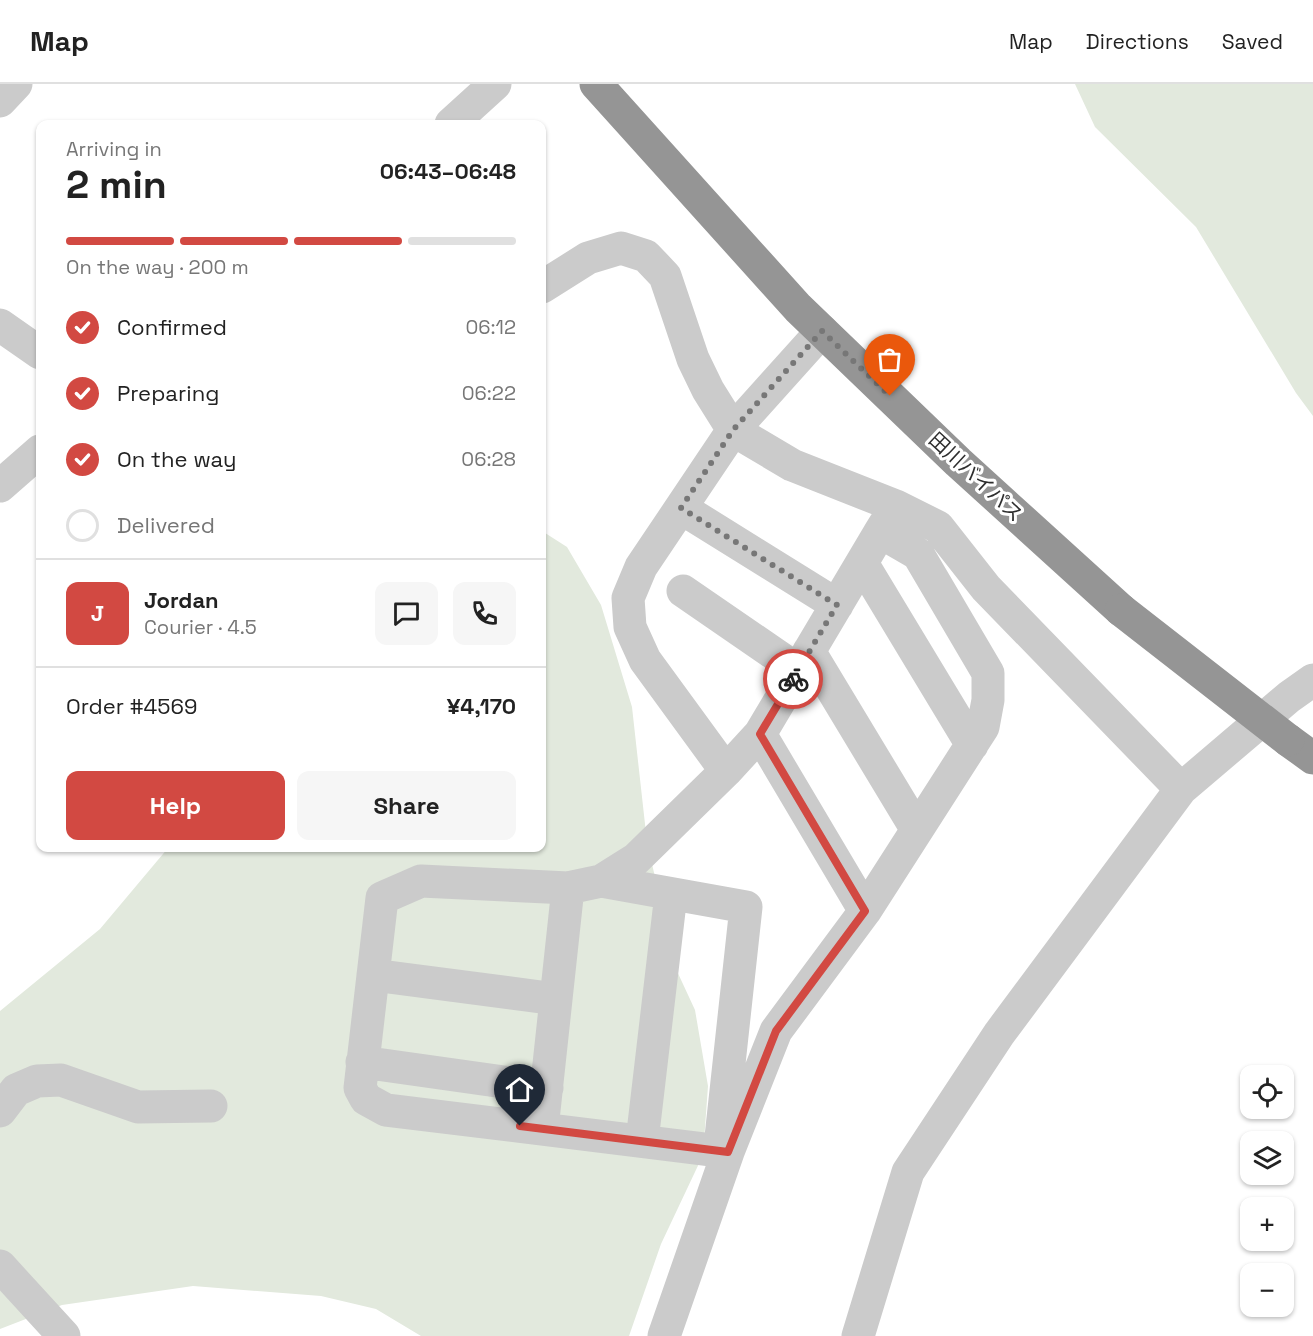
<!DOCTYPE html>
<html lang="en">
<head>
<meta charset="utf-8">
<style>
	body { margin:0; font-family:"Space Grotesk","Noto Sans JP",sans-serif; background:#f6f6f6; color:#222; height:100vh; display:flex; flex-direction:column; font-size:22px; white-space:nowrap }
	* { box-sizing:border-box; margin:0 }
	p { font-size:20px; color:#767676 }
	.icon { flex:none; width:33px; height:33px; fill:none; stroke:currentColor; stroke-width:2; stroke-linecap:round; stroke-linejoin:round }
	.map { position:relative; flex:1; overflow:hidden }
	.side { position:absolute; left:36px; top:36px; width:510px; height:732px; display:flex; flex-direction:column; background:#fff; border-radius:12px; box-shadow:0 2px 4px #0004 }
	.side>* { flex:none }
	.tools { position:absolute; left:1240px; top:981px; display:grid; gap:12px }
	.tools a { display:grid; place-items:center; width:54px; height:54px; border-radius:12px; background:#fff; box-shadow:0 2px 4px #0004; font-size:30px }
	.pin { position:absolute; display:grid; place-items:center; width:51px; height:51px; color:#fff; margin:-62px -26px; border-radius:50% 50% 50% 0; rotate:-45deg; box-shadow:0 0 6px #0007 }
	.pin .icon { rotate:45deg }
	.courier { position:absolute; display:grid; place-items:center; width:60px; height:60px; margin:-30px; border:4px solid #d24942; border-radius:50%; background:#fff; color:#222; box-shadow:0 2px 8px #0007 }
	.head em { font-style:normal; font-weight:700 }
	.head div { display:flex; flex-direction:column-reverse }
	.head { display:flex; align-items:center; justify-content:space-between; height:102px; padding:0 30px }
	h1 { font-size:39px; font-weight:700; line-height:45px }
	.bar { display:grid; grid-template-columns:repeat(4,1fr); gap:9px 6px; align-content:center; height:72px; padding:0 30px }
	.bar i { height:8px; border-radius:4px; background:#e0e0e0 }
	.bar .selected { background:#d24942 }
	.bar p { grid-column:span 4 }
	.line { display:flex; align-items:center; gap:15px; padding:0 30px; border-top:2px solid #e0e0e0 }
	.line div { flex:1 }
	.round { display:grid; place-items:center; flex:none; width:63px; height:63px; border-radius:12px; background:#f6f6f6 }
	ol { padding:0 30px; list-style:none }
	li { display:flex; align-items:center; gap:18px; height:66px }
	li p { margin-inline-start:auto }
	li .icon { padding:6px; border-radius:50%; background:#d24942; color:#fff; stroke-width:4 }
	li:last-child { color:#767676 }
	li i { width:33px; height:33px; border:3px solid #e0e0e0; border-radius:50% }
	.button { display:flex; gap:12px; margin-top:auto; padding:12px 30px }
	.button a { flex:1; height:69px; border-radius:12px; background:#d24942; color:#fff; font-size:24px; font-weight:700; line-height:69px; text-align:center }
	.button a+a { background:#f6f6f6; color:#222 }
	header { display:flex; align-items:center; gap:36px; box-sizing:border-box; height:84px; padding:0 30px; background:#fff; border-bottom:2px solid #e0e0e0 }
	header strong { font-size:28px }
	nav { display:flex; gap:33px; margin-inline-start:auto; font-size:21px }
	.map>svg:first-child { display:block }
	.green { fill:#e2e9dd }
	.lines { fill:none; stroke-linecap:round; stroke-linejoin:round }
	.minor { stroke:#cbcbcb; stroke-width:33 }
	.highway { stroke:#959595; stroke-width:33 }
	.highway-bridge { stroke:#959595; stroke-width:33 }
	.done { stroke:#777; stroke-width:6; stroke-dasharray:0 10.8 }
	.route { stroke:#d24942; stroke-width:8 }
	.labels { text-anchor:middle; stroke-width:6; stroke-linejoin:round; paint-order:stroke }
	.street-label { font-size:20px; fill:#2e2e2e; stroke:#fff }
</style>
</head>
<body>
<header>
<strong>Map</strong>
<nav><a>Map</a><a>Directions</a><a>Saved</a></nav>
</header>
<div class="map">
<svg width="1313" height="1252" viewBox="0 0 1313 1252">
	<rect width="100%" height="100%" fill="#fff"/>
	<!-- green -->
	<path class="green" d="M1075,0H1313V332L1296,309L1196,143L1095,43Z
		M542,447L567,463L601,521L632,623L647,758L676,885L695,926L708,1002L703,1071L661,1160L629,1252H421L376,1225L321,1212L193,1202L62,1221L0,1245V927L100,845L168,764H542Z"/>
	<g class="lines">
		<!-- minor -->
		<path class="minor" d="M0,17L16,0
			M451,40L495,0
			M542,203L588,174L621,164L646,172L665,192L693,275L708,306L733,346L792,381L896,422L938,443L986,504L1181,705
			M0,241L40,269
			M0,402L40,367
			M681,424L837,521
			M862,479L972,661
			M683,507L798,586
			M809,567L917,746
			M760,650L865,827
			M726,687L760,650L880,448
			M601,797L746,823L721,1053
			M373,891L556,915
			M362,978L547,1004
			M0,1027L16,1006L37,997L61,996L138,1023L211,1022
			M542,1045L568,804
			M642,1057L671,810
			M728,1068L776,947L865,827L983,643L988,616V589L918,470L880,448L896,422
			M0,1182L64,1252
			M664,1252L728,1068L386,1026L366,1015L360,1004L382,814L421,797L568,804L601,797L636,775L726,687L645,576L630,543L628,514L641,483L733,346L822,247
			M858,1252L908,1088L999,950L1181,705L1289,613L1313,596"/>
		<!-- highway -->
		<path class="highway" d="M596,0L798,224L958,378L1121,526
			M1288,656L1313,674"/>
		<!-- highway-bridge -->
		<path class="highway-bridge" d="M1121,526L1288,656"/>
	</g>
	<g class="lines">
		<!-- done -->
		<path class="done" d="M793,595L837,521L681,424L733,346L822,247L890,312"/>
		<!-- route -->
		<path class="route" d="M520,1042L728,1068L776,947L865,827L760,650L793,595"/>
	</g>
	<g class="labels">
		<!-- street labels -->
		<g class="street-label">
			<text transform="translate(976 393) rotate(43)" y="7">田川バイパス</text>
		</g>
	</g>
</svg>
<div class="tools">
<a><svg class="icon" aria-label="locate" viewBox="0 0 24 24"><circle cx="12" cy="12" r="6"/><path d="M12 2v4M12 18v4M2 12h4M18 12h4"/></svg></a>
<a><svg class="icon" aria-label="layers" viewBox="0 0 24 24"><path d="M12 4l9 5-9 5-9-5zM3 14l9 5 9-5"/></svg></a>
<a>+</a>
<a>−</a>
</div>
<div class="pin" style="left:890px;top:312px;background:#ea580c"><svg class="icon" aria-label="bag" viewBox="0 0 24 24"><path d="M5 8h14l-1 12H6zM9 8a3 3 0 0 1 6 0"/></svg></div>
<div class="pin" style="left:520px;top:1042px;background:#1f2937"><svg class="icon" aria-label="home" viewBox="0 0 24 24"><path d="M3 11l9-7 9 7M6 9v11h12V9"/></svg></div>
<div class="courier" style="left:793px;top:595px"><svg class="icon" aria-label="bike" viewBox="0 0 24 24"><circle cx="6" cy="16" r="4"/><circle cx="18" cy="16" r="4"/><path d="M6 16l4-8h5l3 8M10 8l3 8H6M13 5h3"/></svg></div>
<section class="side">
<div class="head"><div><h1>2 min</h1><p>Arriving in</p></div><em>06:43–06:48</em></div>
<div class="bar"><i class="selected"></i><i class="selected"></i><i class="selected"></i><i></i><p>On the way · 200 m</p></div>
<ol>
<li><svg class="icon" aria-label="check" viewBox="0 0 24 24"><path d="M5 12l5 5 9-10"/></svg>Confirmed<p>06:12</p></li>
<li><svg class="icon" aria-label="check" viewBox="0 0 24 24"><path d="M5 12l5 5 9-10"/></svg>Preparing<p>06:22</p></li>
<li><svg class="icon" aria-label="check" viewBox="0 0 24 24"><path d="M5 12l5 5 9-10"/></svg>On the way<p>06:28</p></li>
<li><i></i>Delivered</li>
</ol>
<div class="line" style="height:108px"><b class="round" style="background:#d24942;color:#fff">J</b><div><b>Jordan</b><p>Courier · 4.5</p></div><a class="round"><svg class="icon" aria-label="chat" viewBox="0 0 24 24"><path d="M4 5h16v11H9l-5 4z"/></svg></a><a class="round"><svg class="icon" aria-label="phone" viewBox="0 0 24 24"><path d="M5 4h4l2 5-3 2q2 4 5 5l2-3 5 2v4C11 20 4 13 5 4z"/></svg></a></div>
<div class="line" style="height:78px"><div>Order #4569</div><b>¥4,170</b></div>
<div class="button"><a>Help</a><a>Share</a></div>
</section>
</div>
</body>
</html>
